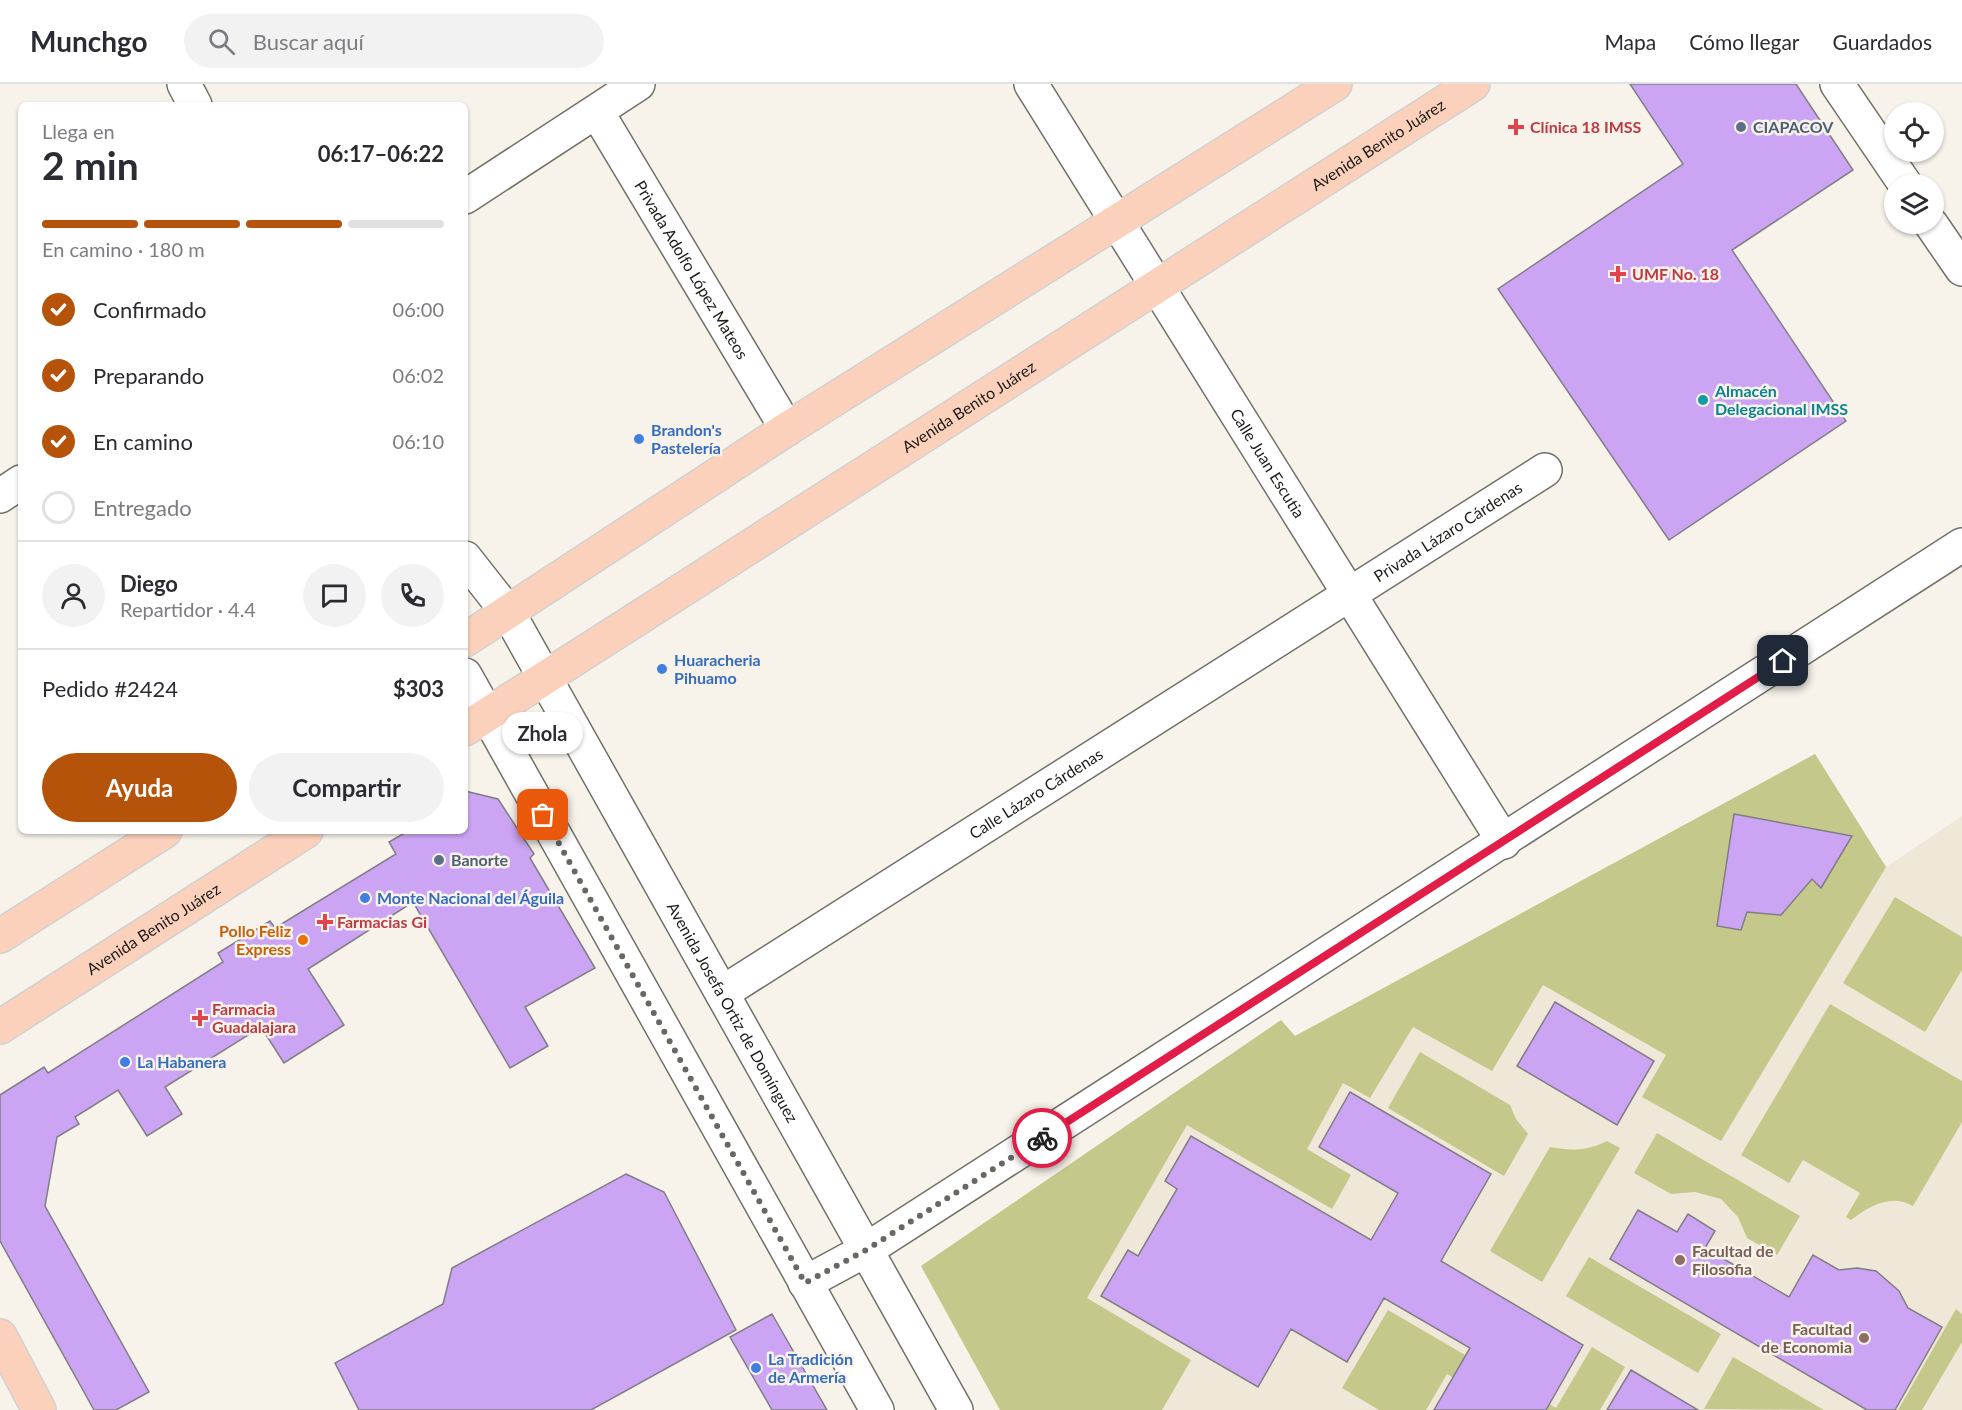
<!DOCTYPE html>
<html lang="es">
<head>
<meta charset="utf-8">
<style>
	body { margin:0; font-family:Lato,sans-serif; background:#f2f2f3; color:#2b2b33; height:100vh; display:flex; flex-direction:column; font-size:22px; white-space:nowrap }
	* { box-sizing:border-box; margin:0 }
	p { font-size:20px; color:#7c7c81 }
	.icon { flex:none; width:33px; height:33px; fill:none; stroke:currentColor; stroke-width:2; stroke-linecap:round; stroke-linejoin:round }
	.map { position:relative; flex:1; overflow:hidden }
	.side { position:absolute; left:18px; top:18px; width:450px; height:732px; display:flex; flex-direction:column; background:#fff; border-radius:9px; box-shadow:0 2px 4px #0004 }
	.side>* { flex:none }
	.fabs { position:absolute; left:1884px; top:18px; display:grid; gap:12px }
	.fabs a { display:grid; place-items:center; width:60px; height:60px; border-radius:50%; background:#fff; box-shadow:0 2px 4px #0004; font-size:30px }
	.pin { position:absolute; display:grid; place-items:center; width:51px; height:51px; color:#fff; margin:-26px; border-radius:12px; box-shadow:0 3px 9px #0006 }
	.courier { position:absolute; display:grid; place-items:center; width:60px; height:60px; margin:-30px; border:4px solid #e11d48; border-radius:50%; background:#fff; color:#222; box-shadow:0 2px 8px #0007 }
	.bubble { position:absolute; height:42px; border-radius:21px; background:#fff; box-shadow:0 2px 4px #0004; font-size:20px; font-weight:700; line-height:42px; text-align:center }
	.head em { font-style:normal; font-weight:700 }
	.head div { display:flex; flex-direction:column-reverse }
	.head { display:flex; align-items:center; justify-content:space-between; height:102px; padding:0 24px }
	h1 { font-size:39px; font-weight:700; line-height:45px }
	.bar { display:grid; grid-template-columns:repeat(4,1fr); gap:9px 6px; align-content:center; height:72px; padding:0 24px }
	.bar i { height:8px; border-radius:4px; background:#e1e1e2 }
	.bar .on { background:#b45309 }
	.bar p { grid-column:span 4 }
	.line { display:flex; align-items:center; gap:15px; padding:0 24px; border-top:2px solid #e1e1e2 }
	.line div { flex:1 }
	.round { display:grid; place-items:center; flex:none; width:63px; height:63px; border-radius:32px; background:#f2f2f3 }
	ol { padding:0 24px; list-style:none }
	li { display:flex; align-items:center; gap:18px; height:66px }
	li p { margin-inline-start:auto }
	li .icon { padding:6px; border-radius:50%; background:#b45309; color:#fff; stroke-width:4 }
	li:last-child { color:#7c7c81 }
	li i { width:33px; height:33px; border:3px solid #e1e1e2; border-radius:50% }
	.button { display:flex; gap:12px; margin-top:auto; padding:12px 24px }
	.button a { flex:1; height:69px; border-radius:36px; background:#b45309; color:#fff; font-size:24px; font-weight:700; line-height:69px; text-align:center }
	.button a+a { background:#f2f2f3; color:#2b2b33 }
	header { display:flex; align-items:center; gap:36px; box-sizing:border-box; height:84px; padding:0 30px; background:#fff; border-bottom:2px solid #e1e1e2 }
	header strong { font-size:28px }
	nav { display:flex; gap:33px; margin-inline-start:auto; font-size:21px }
	.search { width:420px; height:54px; background:#f2f2f3; display:flex; align-items:center; gap:15px; box-sizing:border-box; padding:0 21px; border-radius:33px; color:#7c7c81; font-size:22px }
	.map>svg:first-child { display:block }
	.built { fill:#efe7d7 }
	.green { fill:#c4c88b }
	.building { fill:#cba5f3; stroke:#817d85; stroke-width:1.5 }
	.lines { fill:none; stroke-linecap:round; stroke-linejoin:round }
	.street-casing { stroke:#737068; stroke-width:36 }
	.primary-casing { stroke:#d2d1d1; stroke-width:36 }
	.street { stroke:#fff; stroke-width:33 }
	.primary { stroke:#fbd1bc; stroke-width:33 }
	.done { stroke:#696762; stroke-width:6; stroke-dasharray:0 10.8 }
	.route { stroke:#e11d48; stroke-width:8 }
	.health-dot { fill:#e0444e; stroke:#f7f3ea; stroke-width:2 }
	.service-dot { fill:#5c6f8a; stroke:#f7f3ea; stroke-width:2 }
	.culture-dot { fill:#0f9aa8; stroke:#f7f3ea; stroke-width:2 }
	.shop-dot { fill:#3f7fe0; stroke:#f7f3ea; stroke-width:2 }
	.food-dot { fill:#e8710a; stroke:#f7f3ea; stroke-width:2 }
	.education-dot { fill:#8d6e63; stroke:#f7f3ea; stroke-width:2 }
	.labels { text-anchor:middle; stroke-width:5; stroke-linejoin:round; paint-order:stroke }
	.health-label { font-size:16px; font-weight:bold; fill:#be3a42; stroke:#f7f3ea; text-anchor:start }
	.service-label { font-size:16px; font-weight:bold; fill:#4e5e75; stroke:#f7f3ea; text-anchor:start }
	.street-label { font-size:16px; fill:#1d1b18; stroke:#f7f3ea }
	.culture-label { font-size:16px; font-weight:bold; fill:#0d838f; stroke:#f7f3ea; text-anchor:start }
	.shop-label { font-size:16px; font-weight:bold; fill:#366cbe; stroke:#f7f3ea; text-anchor:start }
	.food-label { font-size:16px; font-weight:bold; fill:#c56008; stroke:#f7f3ea; text-anchor:end }
	.education-label { font-size:16px; font-weight:bold; fill:#785e54; stroke:#f7f3ea; text-anchor:start }
</style>
</head>
<body>
<header>
<strong>Munchgo</strong>
<div class="search"><svg class="icon" aria-label="search" viewBox="0 0 24 24"><circle cx="10" cy="10" r="6"/><path d="M15 15l6 6"/></svg>Buscar aquí</div>
<nav><a>Mapa</a><a>Cómo llegar</a><a>Guardados</a></nav>
</header>
<div class="map">
<svg width="1962" height="1326" viewBox="0 0 1962 1326">
	<rect width="100%" height="100%" fill="#f7f3ea"/>
	<!-- built -->
	<path class="built" d="M1815,670L1886,783L1962,732V1326H1000L921,1182L1281,936L1295,952Z"/>
	<!-- green -->
	<path class="green" d="M1815,670L1886,783L1721,1057L1642,1013L1666,971L1543,901L1492,987L1413,943L1370,1014L1343,999L1307,1065L1351,1091L1332,1125L1187,1041L1087,1214L1191,1276L1162,1326H1000L921,1182L1281,936L1295,952Z
		M1895,813L1962,853V886L1925,948L1843,899Z
		M1830,920L1962,997V1038L1913,1122C1891,1109 1869,1122 1851,1136L1846,1133L1860,1109L1803,1076L1789,1099L1741,1071Z
		M1420,968L1510,1021L1516,1035L1528,1050L1504,1092L1388,1024Z
		M1657,1049L1800,1132L1777,1171L1747,1154L1738,1133L1721,1115L1695,1108L1671,1110L1634,1089Z
		M1607,1057L1620,1064L1542,1198L1490,1167L1550,1063C1572,1067 1587,1067 1607,1057Z
		M1589,1173L1721,1250L1698,1289L1566,1212Z
		M1956,1225L1962,1230V1258L1922,1326H1898Z
		M1388,1226L1556,1324L1592,1263L1625,1283L1600,1326H1509L1447,1290L1426,1326H1379L1342,1304Z
		M1733,1273L1824,1326L1704,1325Z"/>
	<!-- building -->
	<path class="building" d="M1630,0H1796L1853,86L1732,166L1846,337L1669,456L1498,205L1683,80Z
		M465,707L498,715L534,770L530,774L595,884L525,923L548,962L510,984L413,818L308,885L344,941L284,979L261,943L165,1003L182,1030L147,1052L118,1006L75,1033L79,1040L57,1053L45,1122L149,1308L116,1326H94L0,1157V1011L44,983L48,989L223,878L218,869L270,837L275,844L396,770L389,758L408,747H465Z
		M1734,730L1852,752L1821,804L1812,795L1781,831L1747,828L1741,846L1717,842Z
		M1555,918L1654,977L1617,1041L1517,982Z
		M1350,1008L1491,1090L1441,1177L1583,1261L1546,1326H1434L1470,1264L1384,1214L1347,1278L1291,1245L1258,1303L1101,1212L1128,1166L1138,1172L1177,1105L1165,1097L1191,1052L1371,1156L1398,1109L1319,1063Z
		M626,1090L664,1108L736,1246L591,1326H359L335,1279L443,1220L452,1184Z
		M1638,1126L1677,1148L1688,1130L1715,1147L1705,1164L1789,1213L1813,1171L1839,1186L1857,1184L1876,1187L1899,1207L1908,1224L1942,1243L1895,1326H1867L1610,1175Z
		M772,1230L827,1326H772L730,1253Z
		M1631,1286L1698,1326H1607Z"/>
	<g class="lines">
		<!-- street casing -->
		<g class="street-casing">
			<g id="street">
				<path d="M184,0L195,21"/>
				<path id="s1" d="M1031,0L1504,758"/>
				<path d="M1837,0L1905,100"/>
				<path id="s2" d="M597,28L787,345"/>
				<path d="M465,113L638,0"/>
				<path d="M1931,140L1962,185"/>
				<path d="M0,412L21,398"/>
				<path id="s3" d="M465,474L509,530L956,1326"/>
				<path d="M465,591L877,1326"/>
				<path id="s4" d="M722,909L1545,386"/>
				<path d="M805,1199L866,1166L1962,461"/>
			</g>
		</g>
		<!-- primary casing -->
		<g class="primary-casing">
			<g id="primary">
				<path d="M465,556L787,345L1335,0"/>
				<path id="s5" d="M465,645L1473,0"/>
				<path d="M0,852L165,747"/>
				<path id="s6" d="M0,943L306,747"/>
				<path d="M0,1252L39,1326"/>
			</g>
		</g>
		<!-- street -->
		<use href="#street" class="street"/>
		<!-- primary -->
		<use href="#primary" class="primary"/>
	</g>
	<g class="lines">
		<!-- done -->
		<path class="done" d="M543,731L805,1199L866,1166L1042,1054"/>
		<!-- route -->
		<path class="route" d="M1042,1054L1783,577"/>
	</g>
	<!-- markers -->
	<g class="health-dot">
		<path d="M1513 34h6v6h6v6h-6v6h-6v-6h-6v-6h6z"/>
		<path d="M1615 181h6v6h6v6h-6v6h-6v-6h-6v-6h6z"/>
		<path d="M322 829h6v6h6v6h-6v6h-6v-6h-6v-6h6z"/>
		<path d="M197 925h6v6h6v6h-6v6h-6v-6h-6v-6h6z"/>
	</g>
	<g class="service-dot">
		<circle cx="1741" cy="43" r="6"/>
		<circle cx="439" cy="776" r="6"/>
	</g>
	<circle class="culture-dot" cx="1703" cy="316" r="6"/>
	<g class="shop-dot">
		<circle cx="639" cy="355" r="6"/>
		<circle cx="662" cy="585" r="6"/>
		<circle cx="365" cy="814" r="6"/>
		<circle cx="125" cy="978" r="6"/>
		<circle cx="756" cy="1284" r="6"/>
	</g>
	<circle class="food-dot" cx="303" cy="856" r="6"/>
	<g class="education-dot">
		<circle cx="1680" cy="1176" r="6"/>
		<circle cx="1864" cy="1254" r="6"/>
	</g>
	<g class="labels">
		<!-- health labels -->
		<g class="health-label">
			<text x="1530" y="49">Clínica 18 IMSS</text>
			<text x="1632" y="196">UMF No. 18</text>
			<text x="337" y="844">Farmacias Gi</text>
			<text x="212" y="931">Farmacia<tspan x="212" dy="18">Guadalajara</tspan></text>
		</g>
		<!-- service labels -->
		<g class="service-label">
			<text x="1753" y="49">CIAPACOV</text>
			<text x="451" y="782">Banorte</text>
		</g>
		<!-- street labels -->
		<g class="street-label">
			<text dy="6" stroke="none"><textPath href="#s5" startOffset="1084">Avenida Benito Juárez</textPath></text>
			<text dy="6" stroke="none"><textPath href="#s2" startOffset="184">Privada Adolfo López Mateos</textPath></text>
			<text dy="6" stroke="none"><textPath href="#s5" startOffset="598">Avenida Benito Juárez</textPath></text>
			<text dy="6" stroke="none"><textPath href="#s1" startOffset="447">Calle Juan Escutia</textPath></text>
			<text dy="6" stroke="none"><textPath href="#s4" startOffset="860">Privada Lázaro Cárdenas</textPath></text>
			<text dy="6" stroke="none"><textPath href="#s4" startOffset="372">Calle Lázaro Cárdenas</textPath></text>
			<text dy="6" stroke="none"><textPath href="#s6" startOffset="182">Avenida Benito Juárez</textPath></text>
			<text dy="6" stroke="none"><textPath href="#s3" startOffset="528">Avenida Josefa Ortiz de Domínguez</textPath></text>
		</g>
		<!-- culture labels -->
		<g class="culture-label">
			<text x="1715" y="313">Almacén<tspan x="1715" dy="18">Delegacional IMSS</tspan></text>
		</g>
		<!-- shop labels -->
		<g class="shop-label">
			<text x="651" y="352">Brandon's<tspan x="651" dy="18">Pastelería</tspan></text>
			<text x="674" y="582">Huaracheria<tspan x="674" dy="18">Pihuamo</tspan></text>
			<text x="377" y="820">Monte Nacional del Águila</text>
			<text x="137" y="984">La Habanera</text>
			<text x="768" y="1281">La Tradición<tspan x="768" dy="18">de Armería</tspan></text>
		</g>
		<!-- food labels -->
		<g class="food-label">
			<text x="291" y="853">Pollo Feliz<tspan x="291" dy="18">Express</tspan></text>
		</g>
		<!-- education labels -->
		<g class="education-label">
			<text x="1692" y="1173">Facultad de<tspan x="1692" dy="18">Filosofia</tspan></text>
			<text x="1852" y="1251" text-anchor="end">Facultad<tspan x="1852" dy="18">de Economia</tspan></text>
		</g>
	</g>
</svg>
<div class="fabs">
<a><svg class="icon" aria-label="locate" viewBox="0 0 24 24"><circle cx="12" cy="12" r="6"/><path d="M12 2v4M12 18v4M2 12h4M18 12h4"/></svg></a>
<a><svg class="icon" aria-label="layers" viewBox="0 0 24 24"><path d="M12 4l9 5-9 5-9-5zM3 14l9 5 9-5"/></svg></a>
</div>
<div class="pin" style="left:543px;top:731px;background:#ea580c"><svg class="icon" aria-label="bag" viewBox="0 0 24 24"><path d="M5 8h14l-1 12H6zM9 8a3 3 0 0 1 6 0"/></svg></div>
<div class="pin" style="left:1783px;top:577px;background:#1f2937"><svg class="icon" aria-label="home" viewBox="0 0 24 24"><path d="M3 11l9-7 9 7M6 9v11h12V9"/></svg></div>
<div class="courier" style="left:1042px;top:1054px"><svg class="icon" aria-label="bike" viewBox="0 0 24 24"><circle cx="6" cy="16" r="4"/><circle cx="18" cy="16" r="4"/><path d="M6 16l4-8h5l3 8M10 8l3 8H6M13 5h3"/></svg></div>
<div class="bubble" style="left:502px;top:628px;width:81px">Zhola</div>
<section class="side">
<div class="head"><div><h1>2 min</h1><p>Llega en</p></div><em>06:17–06:22</em></div>
<div class="bar"><i class="on"></i><i class="on"></i><i class="on"></i><i></i><p>En camino · 180 m</p></div>
<ol>
<li><svg class="icon" aria-label="check" viewBox="0 0 24 24"><path d="M5 12l5 5 9-10"/></svg>Confirmado<p>06:00</p></li>
<li><svg class="icon" aria-label="check" viewBox="0 0 24 24"><path d="M5 12l5 5 9-10"/></svg>Preparando<p>06:02</p></li>
<li><svg class="icon" aria-label="check" viewBox="0 0 24 24"><path d="M5 12l5 5 9-10"/></svg>En camino<p>06:10</p></li>
<li><i></i>Entregado</li>
</ol>
<div class="line" style="height:108px"><a class="round"><svg class="icon" aria-label="person" viewBox="0 0 24 24"><circle cx="12" cy="8" r="4"/><path d="M4 21q1-7 8-7t8 7"/></svg></a><div><b>Diego</b><p>Repartidor · 4.4</p></div><a class="round"><svg class="icon" aria-label="chat" viewBox="0 0 24 24"><path d="M4 5h16v11H9l-5 4z"/></svg></a><a class="round"><svg class="icon" aria-label="phone" viewBox="0 0 24 24"><path d="M5 4h4l2 5-3 2q2 4 5 5l2-3 5 2v4C11 20 4 13 5 4z"/></svg></a></div>
<div class="line" style="height:78px"><div>Pedido #2424</div><b>$303</b></div>
<div class="button"><a>Ayuda</a><a>Compartir</a></div>
</section>
</div>
</body>
</html>
